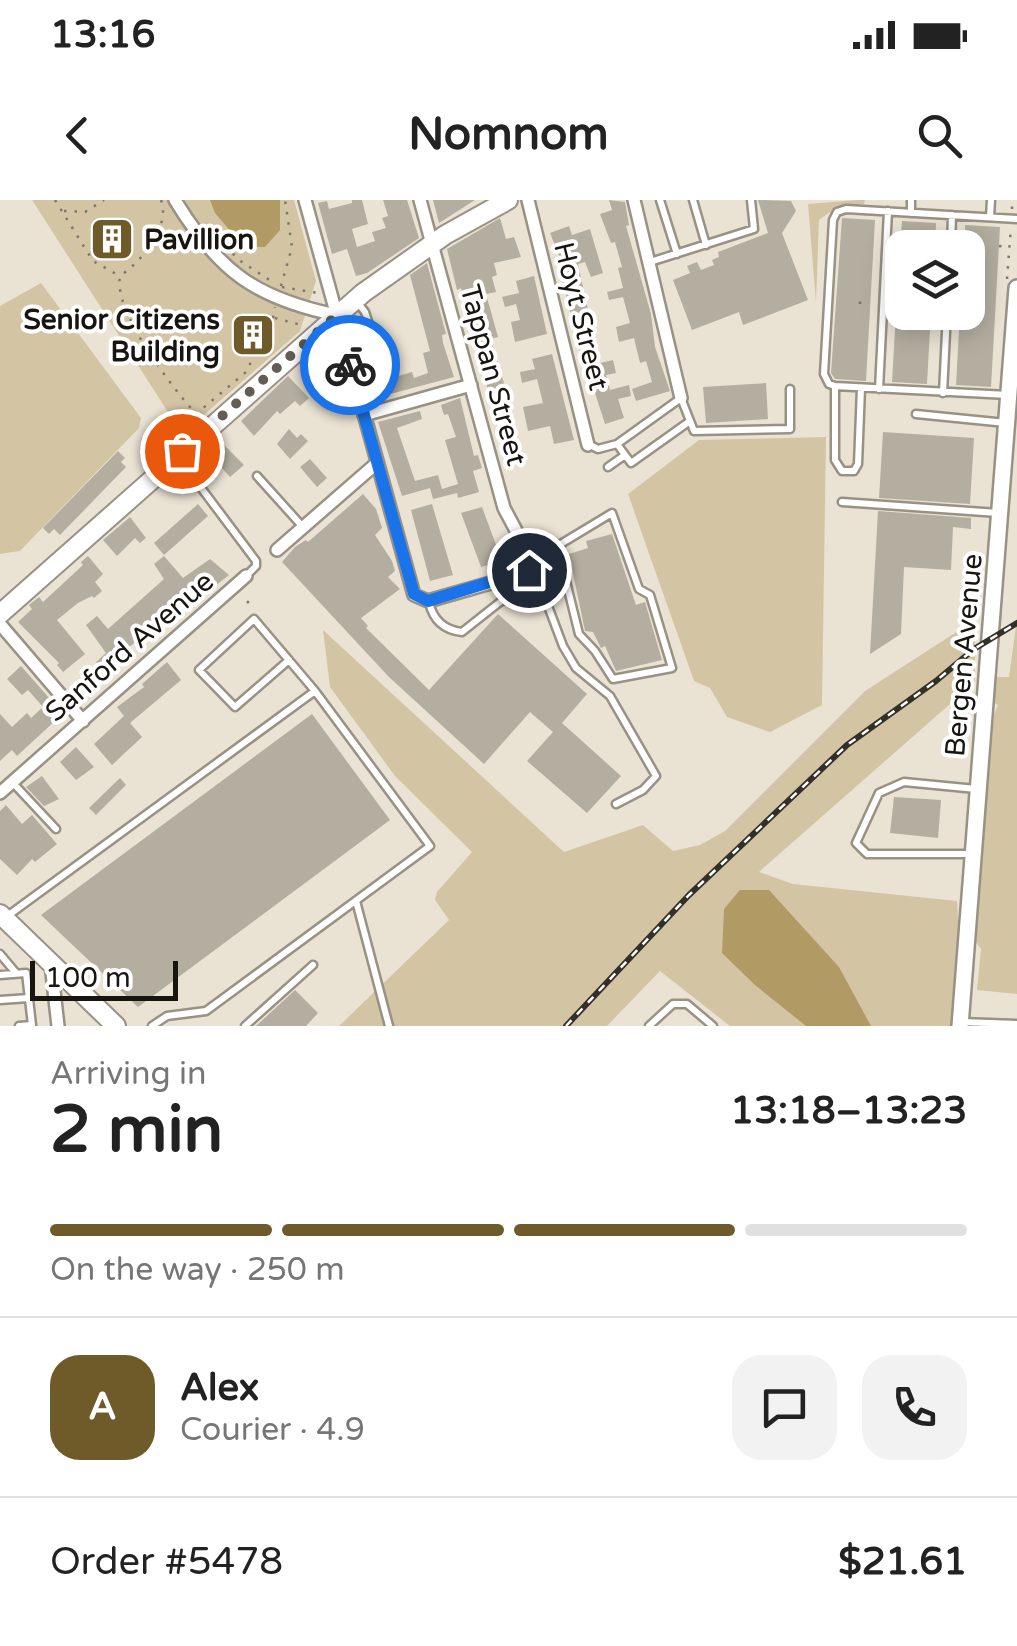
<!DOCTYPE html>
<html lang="en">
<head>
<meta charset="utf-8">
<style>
	body { margin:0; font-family:"Varela Round",sans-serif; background:#f2f2f2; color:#222; height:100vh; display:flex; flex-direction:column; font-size:38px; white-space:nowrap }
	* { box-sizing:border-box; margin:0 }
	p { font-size:32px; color:#767676 }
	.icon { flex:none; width:55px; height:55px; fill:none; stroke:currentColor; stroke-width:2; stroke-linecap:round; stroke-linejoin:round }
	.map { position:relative; height:826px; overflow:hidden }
	.details { display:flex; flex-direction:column; background:#fff; flex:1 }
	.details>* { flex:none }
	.buttons { position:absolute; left:885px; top:30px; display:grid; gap:20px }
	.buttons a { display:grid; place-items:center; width:100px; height:100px; border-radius:20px; background:#fff; box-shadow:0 5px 25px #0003; font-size:50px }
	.scale { position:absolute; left:30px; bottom:25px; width:148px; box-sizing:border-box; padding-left:10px; border:5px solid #181510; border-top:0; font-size:28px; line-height:35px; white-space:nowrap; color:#181510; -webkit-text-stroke:8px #fff; paint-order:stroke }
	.pin { position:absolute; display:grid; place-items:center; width:85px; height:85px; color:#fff; margin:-42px; border:5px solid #fff; border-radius:50%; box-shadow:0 2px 10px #0007 }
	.courier { position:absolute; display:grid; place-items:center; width:100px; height:100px; margin:-50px; border:8px solid #1a73e8; border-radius:50%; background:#fff; color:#222; box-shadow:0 2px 12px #0007 }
	.overview em { font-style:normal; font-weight:800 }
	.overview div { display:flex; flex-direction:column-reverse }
	.overview { display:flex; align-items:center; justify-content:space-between; height:170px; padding:0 50px }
	h1 { font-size:65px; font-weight:800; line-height:75px }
	.bar { display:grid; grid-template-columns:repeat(4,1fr); gap:15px 10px; align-content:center; height:120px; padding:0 50px }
	.bar i { height:12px; border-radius:8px; background:#e0e0e0 }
	.bar .active { background:#6f5a29 }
	.bar p { grid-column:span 4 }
	.line { display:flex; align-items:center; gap:25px; padding:0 50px; border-top:2px solid #e0e0e0 }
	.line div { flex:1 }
	.round { display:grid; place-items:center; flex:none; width:105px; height:105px; border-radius:30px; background:#f2f2f2 }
	.status { display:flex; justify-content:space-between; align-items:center; height:70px; padding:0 50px; background:#fff; direction:ltr }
	.status svg { height:28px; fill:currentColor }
	header { display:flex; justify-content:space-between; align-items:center; height:130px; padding:0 50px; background:#fff; font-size:45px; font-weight:800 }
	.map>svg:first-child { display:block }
	.green { fill:#d3c5a4 }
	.water { fill:#b29a64 }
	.building { fill:#b4aea0 }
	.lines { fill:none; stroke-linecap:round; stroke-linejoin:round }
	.service-casing { stroke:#989285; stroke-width:11 }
	.minor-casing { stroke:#989285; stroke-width:16 }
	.tertiary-casing { stroke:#989285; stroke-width:20 }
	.secondary-casing { stroke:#989285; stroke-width:22 }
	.primary-casing { stroke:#989285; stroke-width:22 }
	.path { stroke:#7d786e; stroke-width:2.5; stroke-dasharray:2.5 8; stroke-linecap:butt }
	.service { stroke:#fff; stroke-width:6 }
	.minor { stroke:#fff; stroke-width:11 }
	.tertiary { stroke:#fff; stroke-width:15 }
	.secondary { stroke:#fff; stroke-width:18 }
	.primary { stroke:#fff; stroke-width:18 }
	.rail-casing { stroke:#333029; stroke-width:6 }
	.rail { stroke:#fff; stroke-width:2.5; stroke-dasharray:8; stroke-linecap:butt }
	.done { stroke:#625d55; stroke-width:10; stroke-dasharray:0 18 }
	.route { stroke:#1a73e8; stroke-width:12 }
	.labels { text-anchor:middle; stroke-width:8; stroke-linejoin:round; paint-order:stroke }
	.poi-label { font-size:28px; font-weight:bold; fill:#181510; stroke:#fff; text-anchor:start }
	.street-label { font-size:28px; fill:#181510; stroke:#fff }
</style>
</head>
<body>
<div class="status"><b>13:16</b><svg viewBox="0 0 49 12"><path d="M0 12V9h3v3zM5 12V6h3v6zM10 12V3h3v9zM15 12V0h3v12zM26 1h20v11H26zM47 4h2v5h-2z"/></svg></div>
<header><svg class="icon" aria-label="back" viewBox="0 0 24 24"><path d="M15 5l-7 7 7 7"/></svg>Nomnom<svg class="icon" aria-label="search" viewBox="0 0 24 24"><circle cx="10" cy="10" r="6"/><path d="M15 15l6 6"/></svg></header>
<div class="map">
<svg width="1017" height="826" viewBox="0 0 1017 826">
	<rect width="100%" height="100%" fill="#eae3d4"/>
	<!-- green -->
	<path class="green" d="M32,0H294L316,81L300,131L182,234Z
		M857,0H865L864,4L837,7L819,20L816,103L808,4Z
		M41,83L141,218L139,228L20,351L0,354V106Z
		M826,237L822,505L770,532L727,517L710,488L694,481L628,294L699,240Z
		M1017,419V794L977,790L981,749L975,741L994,515L998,505L994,503L996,477H1009Z
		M975,420V482L759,672L793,684L957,701L965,826H730L660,771L607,826H339L449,720L435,700L437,692L472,652L395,576L330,487L323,430L564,652L643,625L673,651L700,645L725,631L865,491Z"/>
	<!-- water -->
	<path class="water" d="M210,0H280V30L265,47H244L215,13Z
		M740,690H769L839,767L871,826H806L755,785L722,753L724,709Z"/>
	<!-- building -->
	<path class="building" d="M352,0H362L368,24L352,29L357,47L375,41L372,32L386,28L382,18L388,16L383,0H407L419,38L367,73L356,76L347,49L332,54L318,3L327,1L329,9L352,3Z
		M433,0H475L439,23Z
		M609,0L625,2L629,25L626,26L651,114L655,147L670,191L636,201L632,189L652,182L646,161L640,163L634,138L619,142L616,127L630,123L623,97L609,100L607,92L623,88L618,68L622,67L615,42L611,43L600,14L612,10Z
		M758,0L791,1L796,11L782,33L808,100L743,125L739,112L692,130L673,80L690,73L687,66L697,62L701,70L714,65L712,60L719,57L718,52L768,33Z
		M500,18L506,39L514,37L521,57L494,63L497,75L492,77L496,92L486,94L498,137L491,139L508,197L492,202L476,152L482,150L474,119L466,121L461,88L457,90L447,49Z
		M842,18L875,20L866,181L835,179L831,173Z
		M902,21L936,23L935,48H900Z
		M965,25L1000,27L991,187L956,185L960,112H968Z
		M569,26L572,35L590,29L603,73L591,77L585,62L578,64L596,146L588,148L590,153L581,156L561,75L566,73L550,33Z
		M427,63L446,134L442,135L443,143L454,177L379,197L369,156L395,148L398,158L394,160L398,176L412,172L414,178L428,173L423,153L430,151L410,75Z
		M534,76L547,134L515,142L511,122L520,120L516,104L505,107L502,97L519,93L516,81Z
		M896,112H931L927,184L892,182Z
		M552,154L574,240L554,244L550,226L528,231L523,207L543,203L537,179L522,183L520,172L535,169L532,159Z
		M613,160L616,173L606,175L610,190L629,185L631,196L618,199L624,218L605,224L595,193L591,194L588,166Z
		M288,176L309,198L300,206L295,201L280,214L277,211L254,236L241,221Z
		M766,183L768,219L706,223L703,187Z
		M460,198L474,256L478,255L482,268L473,271L479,292L458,298L457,293L433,299L430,288L402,296L378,222L420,211L422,219L397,228L415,281L438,275L442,289L458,284L445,240L456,237L448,214L444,215L441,205Z
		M289,229L297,238L301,234L308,241L290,259L277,244Z
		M883,232L974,238L970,304L879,298Z
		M213,242L217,246L221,242L244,265L230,277L205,249Z
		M118,251L125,258L121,262L126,267L60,335L54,329L49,334L43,328Z
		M310,259L327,278L317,287L300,267Z
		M363,294L376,309L382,328L375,335L392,361L395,371L388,377L400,389L361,418L368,426L366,428L429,490L498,414L587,494L562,523L621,576L587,613L527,561L553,532L530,512L484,564L389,477L282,362L295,347L306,340L308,342Z
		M198,304L208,316L164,355L154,343Z
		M432,304L453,375L430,381L411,310Z
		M482,307L502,361L481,367L461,313Z
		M878,311L971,318V329L953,327L951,370L904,367L901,434L870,454Z
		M130,317L146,338L140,343L135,338L117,356L103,340Z
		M612,334L636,405L645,402L662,460L616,471L605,446L601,448L593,432L585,431L569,354L588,348L586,341Z
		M88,356L103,374L95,382L102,391L94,398L92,396L78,403L57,420L85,454L63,472L57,465L59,463L18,422L32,409L29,405L39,397L43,402L83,365L81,362Z
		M164,356L183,378L210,359L229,375L182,412L178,406L102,470L96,462L106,453L86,425L97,416L108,429L164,379L154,364Z
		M167,462L181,480L130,523L142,537L112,565L94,544L124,516L117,507L144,487L142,484Z
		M21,466L65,516L58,523L56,520L17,556L12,550L0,561V514L12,527L27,513L31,518L43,507L28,490L22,495L7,479Z
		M312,514L390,620L138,807L41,715Z
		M76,547L94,567L76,580L60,562Z
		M42,576L59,599L44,606L26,587Z
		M120,578L126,585L96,615L89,608Z
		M894,597L941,600L938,638L890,633Z
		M6,605L22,624L32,615L57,644L35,662L32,659L17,675L0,659V611Z
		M295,790L318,813L306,826H256Z"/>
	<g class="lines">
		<!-- service casing -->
		<g class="service-casing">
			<path id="service" d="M660,0L677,54
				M693,0L706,45
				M911,13V0
				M990,17L991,0
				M951,48L952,15
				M650,62L754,29L751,0
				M347,151L375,143L365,112L358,103
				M835,186V260L842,271H854L858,264L861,188
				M879,189L888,11
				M943,193L947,112
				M1008,195L835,186L829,184L824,174L833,20L837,12L846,9L1017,19
				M916,214L1006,223
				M690,221L631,263L617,244L681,198L694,231L790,229V189
				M590,245L598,249L617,244
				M178,257L256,361V366L246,376
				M608,267L625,255
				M257,276L302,326
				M842,302L998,313
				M537,354L554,348L612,313L639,389L650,395L672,468L613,479L595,451L579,434L562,365L554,348
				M530,371L545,398L563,446L576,468L610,496L656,576L643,590L616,604
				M429,402C433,420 444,430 462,432L500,402L538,385
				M13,583L56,629
				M973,654H867L856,643L879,593L904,582L976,589
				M356,701L389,826
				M6,717L315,491L254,419L199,470L235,507L289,460
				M0,754L16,773
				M0,775L26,773L32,825L19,826
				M0,800L29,798
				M962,822L1017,824
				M152,826L167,816L206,811L430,646L315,491
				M245,826L313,765
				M649,826L673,804H687L713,826"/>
		</g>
		<!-- minor casing -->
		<g class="minor-casing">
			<path id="minor" d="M175,0C218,71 255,98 336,115
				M305,0L414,395L428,401L522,374L529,369L536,355L521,340L504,308L420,0
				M528,0L588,245
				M634,0L681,198
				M364,215L471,185
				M277,350L377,263
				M0,424L83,521
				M0,593L246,376
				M51,764L58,826"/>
		</g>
		<!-- tertiary casing -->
		<g class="tertiary-casing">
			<path id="tertiary" d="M960,826L1017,88"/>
		</g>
		<!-- secondary casing -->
		<g class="secondary-casing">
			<path id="secondary" d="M0,414L363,93L445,35L508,0"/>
		</g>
		<!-- primary casing -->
		<g class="primary-casing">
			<path id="primary" d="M0,714L116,826"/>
		</g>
		<!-- path -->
		<path class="path" d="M55,0L93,61L118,75
			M161,0C171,26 141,62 120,76C113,112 172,187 196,214L246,172L273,118L275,107
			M1012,9V0
			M64,11L85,12L104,0
			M211,31L239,60L274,83
			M999,46L1008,47
			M1007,79L1011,27
			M281,86L292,47L285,0
			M282,87L318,93
			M860,104V95
			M975,110L976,102
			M275,118L305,126
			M247,403L254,396"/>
		<!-- service -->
		<use href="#service" class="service"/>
		<!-- minor -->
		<use href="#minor" class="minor"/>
		<!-- tertiary -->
		<use href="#tertiary" class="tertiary"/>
		<!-- secondary -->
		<use href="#secondary" class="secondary"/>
		<!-- primary -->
		<use href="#primary" class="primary"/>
		<!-- rail casing -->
		<g class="rail-casing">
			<path id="rail" d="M566,826L689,695L847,545L936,481L974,449L1017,423"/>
		</g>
		<!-- rail -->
		<use href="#rail" class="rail"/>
	</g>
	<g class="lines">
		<!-- done -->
		<path class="done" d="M182,251L336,116L350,165"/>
		<!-- route -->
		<path class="route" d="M350,165L414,394L428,401L529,370"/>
	</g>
	<!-- icons -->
	<defs>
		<g id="building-square" transform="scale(2.25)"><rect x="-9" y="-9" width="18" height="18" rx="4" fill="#6f5a29" stroke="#fff"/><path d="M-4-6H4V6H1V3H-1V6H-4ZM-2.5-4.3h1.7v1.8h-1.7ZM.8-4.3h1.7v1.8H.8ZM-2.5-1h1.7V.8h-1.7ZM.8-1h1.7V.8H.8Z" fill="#fff"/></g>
	</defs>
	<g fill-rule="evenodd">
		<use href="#building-square" x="112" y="39"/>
		<use href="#building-square" x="253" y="135"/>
	</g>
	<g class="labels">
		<!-- poi labels -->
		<g class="poi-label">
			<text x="144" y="49">Pavillion</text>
			<text x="220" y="129" text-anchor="end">Senior Citizens<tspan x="220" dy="32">Building</tspan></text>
		</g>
		<!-- street labels -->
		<g class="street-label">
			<text transform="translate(582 116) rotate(76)" y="10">Hoyt Street</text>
			<text transform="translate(494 175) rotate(75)" y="10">Tappan Street</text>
			<text transform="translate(129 446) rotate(-41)" y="10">Sanford Avenue</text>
			<text transform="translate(963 455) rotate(-85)" y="10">Bergen Avenue</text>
		</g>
	</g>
</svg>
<div class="buttons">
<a><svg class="icon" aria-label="layers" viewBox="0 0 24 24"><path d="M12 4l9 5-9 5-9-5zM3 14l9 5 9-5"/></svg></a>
</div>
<div class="scale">100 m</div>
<div class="pin" style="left:182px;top:251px;background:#ea580c"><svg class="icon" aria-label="bag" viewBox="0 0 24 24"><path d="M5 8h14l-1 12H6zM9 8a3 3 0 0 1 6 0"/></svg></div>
<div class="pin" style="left:529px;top:370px;background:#1f2937"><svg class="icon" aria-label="home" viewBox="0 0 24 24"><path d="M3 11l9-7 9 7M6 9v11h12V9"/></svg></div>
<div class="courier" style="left:350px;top:165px"><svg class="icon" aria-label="bike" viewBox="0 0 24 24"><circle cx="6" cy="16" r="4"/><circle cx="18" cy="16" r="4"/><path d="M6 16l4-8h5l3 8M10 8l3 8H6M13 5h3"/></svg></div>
</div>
<section class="details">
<div class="overview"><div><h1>2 min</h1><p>Arriving in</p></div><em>13:18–13:23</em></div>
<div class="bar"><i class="active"></i><i class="active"></i><i class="active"></i><i></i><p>On the way · 250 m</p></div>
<div class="line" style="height:180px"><b class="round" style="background:#6f5a29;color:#fff">A</b><div><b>Alex</b><p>Courier · 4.9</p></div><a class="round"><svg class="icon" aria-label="chat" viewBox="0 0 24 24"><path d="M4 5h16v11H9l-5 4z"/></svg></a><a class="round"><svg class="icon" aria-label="phone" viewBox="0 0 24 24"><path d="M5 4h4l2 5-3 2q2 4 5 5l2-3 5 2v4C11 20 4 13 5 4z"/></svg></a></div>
<div class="line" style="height:130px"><div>Order #5478</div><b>$21.61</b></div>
</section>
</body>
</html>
